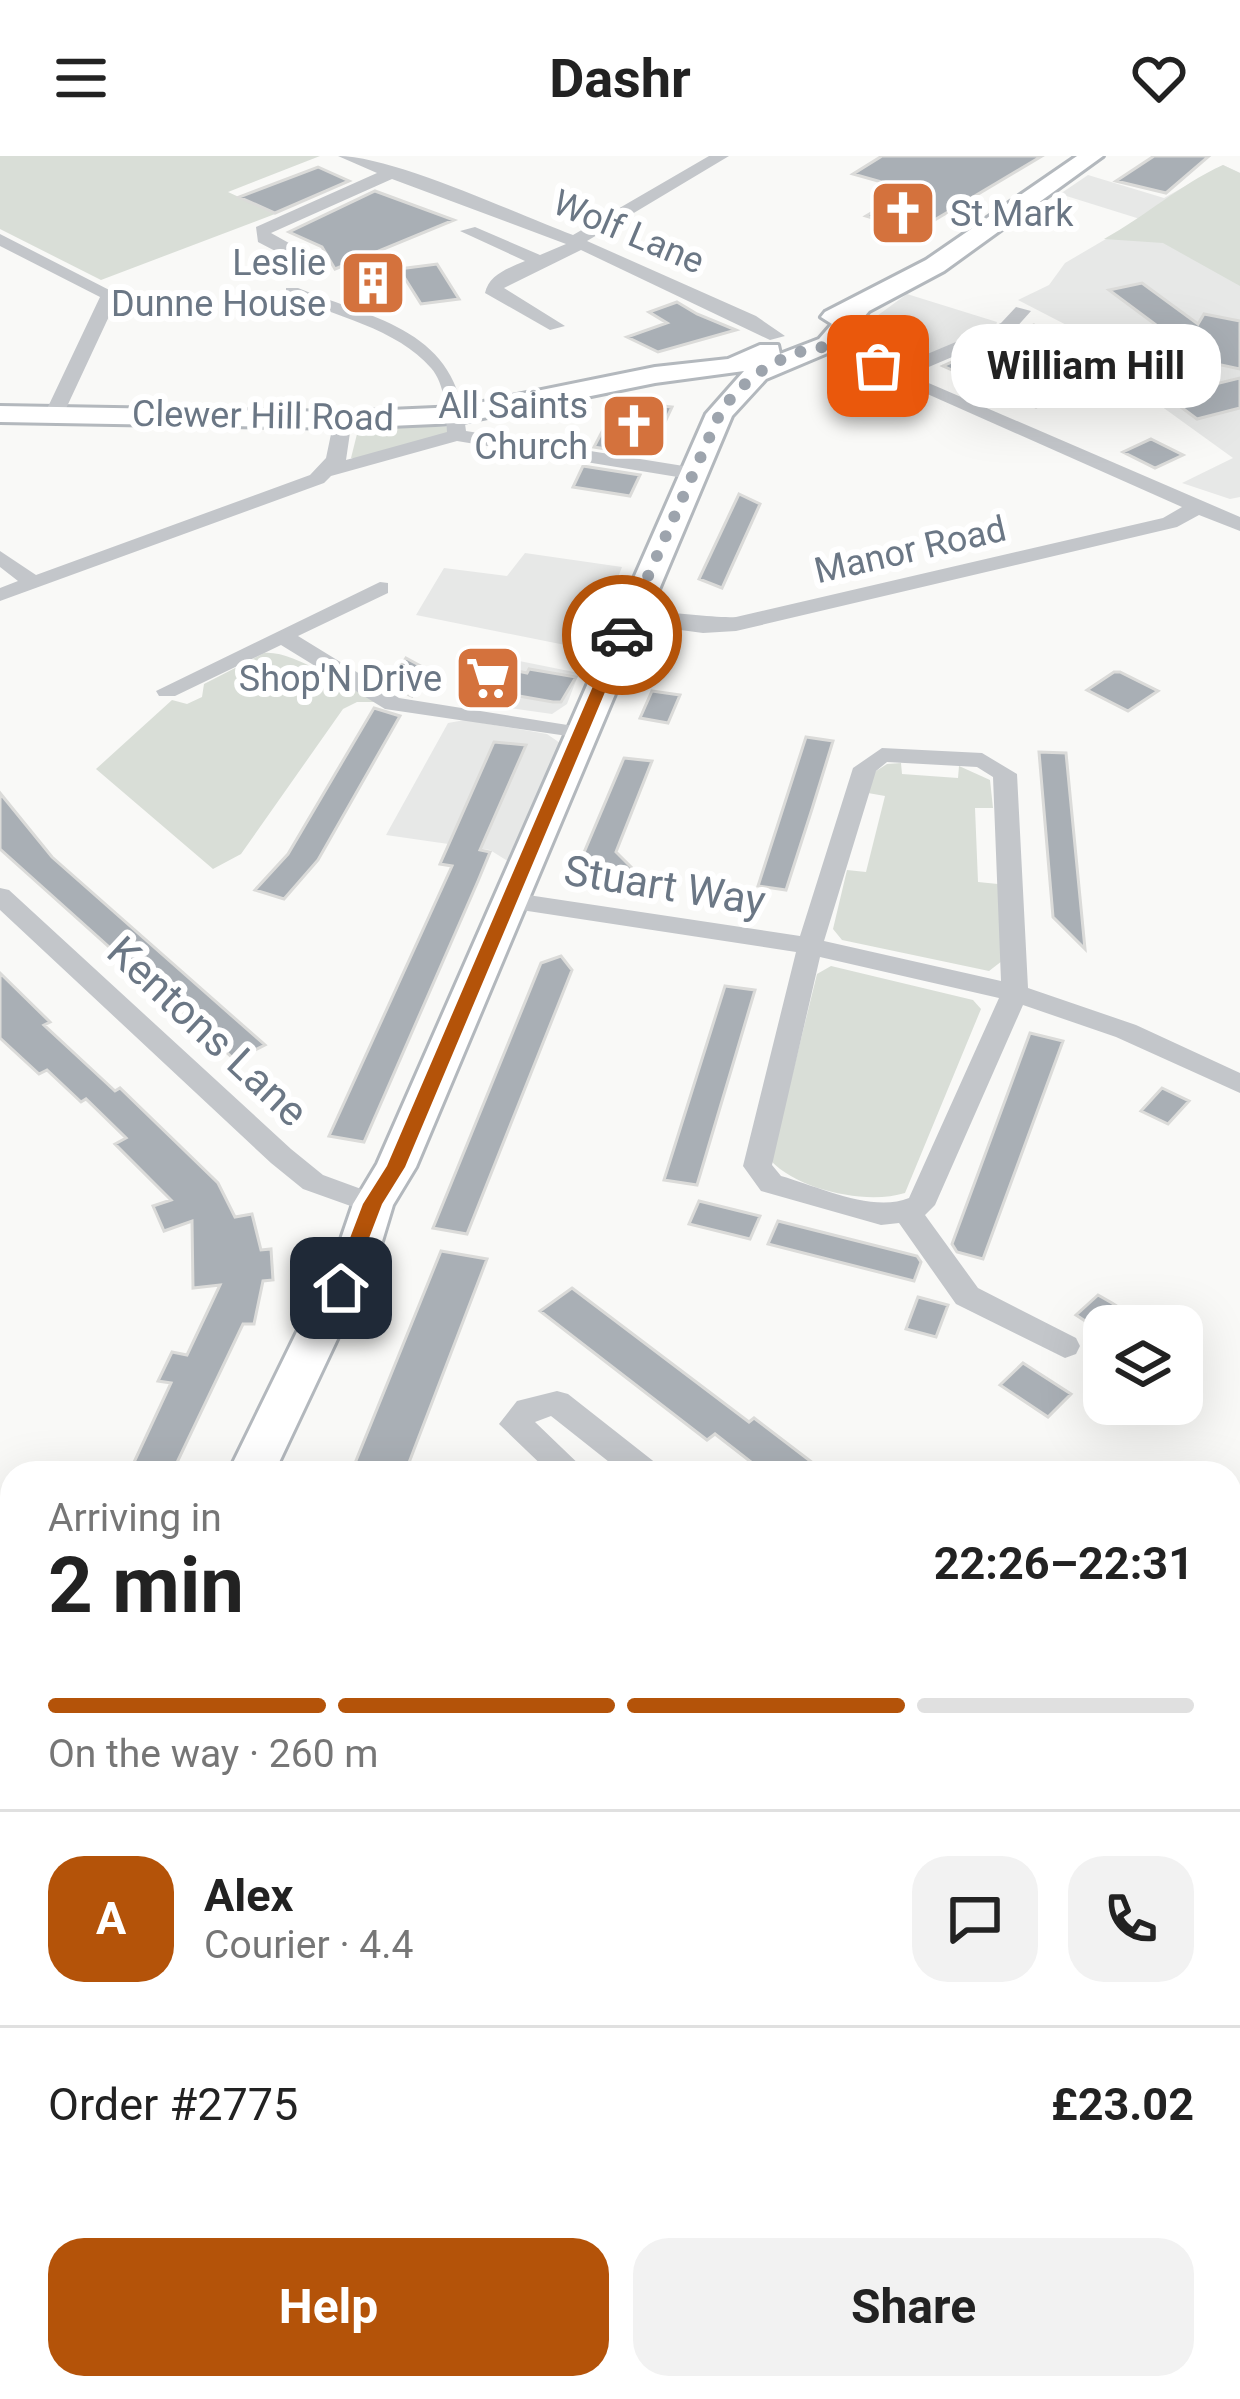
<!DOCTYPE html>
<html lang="en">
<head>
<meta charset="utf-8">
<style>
	body { margin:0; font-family:Roboto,sans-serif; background:#f2f2f2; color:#222; height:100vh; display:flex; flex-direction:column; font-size:45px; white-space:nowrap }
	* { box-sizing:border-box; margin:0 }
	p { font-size:39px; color:#767676 }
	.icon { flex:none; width:66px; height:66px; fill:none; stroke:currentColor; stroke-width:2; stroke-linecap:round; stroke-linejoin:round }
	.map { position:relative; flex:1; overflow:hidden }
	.details { position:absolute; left:0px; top:1305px; width:1242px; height:939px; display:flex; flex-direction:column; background:#fff; border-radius:36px 36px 0 0; box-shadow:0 12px 48px #0002 }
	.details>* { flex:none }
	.fabs { position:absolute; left:1083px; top:1149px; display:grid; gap:24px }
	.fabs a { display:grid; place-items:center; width:120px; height:120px; border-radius:24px; background:#fff; box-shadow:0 12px 48px #0002; font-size:60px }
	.pin { position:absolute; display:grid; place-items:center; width:102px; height:102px; color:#fff; margin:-51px; border-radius:24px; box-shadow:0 6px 18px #0006 }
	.courier { position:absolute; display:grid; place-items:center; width:120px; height:120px; margin:-60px; border:9px solid #b45309; border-radius:50%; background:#fff; color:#222; box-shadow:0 3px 15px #0007 }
	.bubble { position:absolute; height:84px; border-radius:36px; background:#fff; box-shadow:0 12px 48px #0002; font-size:39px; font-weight:700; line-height:84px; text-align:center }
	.head em { font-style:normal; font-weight:700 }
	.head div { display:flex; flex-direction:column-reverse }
	.head { display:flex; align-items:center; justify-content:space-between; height:204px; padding:0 48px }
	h1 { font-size:78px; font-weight:700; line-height:90px }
	.bar { display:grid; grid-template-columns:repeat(4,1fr); gap:18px 12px; align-content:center; height:144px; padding:0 48px }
	.bar i { height:15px; border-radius:9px; background:#e0e0e0 }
	.bar .on { background:#b45309 }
	.bar p { grid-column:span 4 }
	.line { display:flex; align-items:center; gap:30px; padding:0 48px; border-top:3px solid #e0e0e0 }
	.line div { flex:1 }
	.round { display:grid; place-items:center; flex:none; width:126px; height:126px; border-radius:36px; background:#f2f2f2 }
	.action { display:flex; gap:24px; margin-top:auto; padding:24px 48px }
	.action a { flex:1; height:138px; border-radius:36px; background:#b45309; color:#fff; font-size:48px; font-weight:700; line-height:138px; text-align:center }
	.action a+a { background:#f2f2f2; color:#222 }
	header { display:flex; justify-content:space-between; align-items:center; height:156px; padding:0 48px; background:#fff; font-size:54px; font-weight:700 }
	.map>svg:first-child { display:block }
	.built { fill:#e7e8e7 }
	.green { fill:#d9ded7 }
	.building { fill:#a9afb5; stroke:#dbdbd9; stroke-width:3 }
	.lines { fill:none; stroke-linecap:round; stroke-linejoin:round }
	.secondary-casing { stroke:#b3b8bd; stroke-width:6 }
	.street { fill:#c3c6ca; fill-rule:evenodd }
	.secondary { fill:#fff; fill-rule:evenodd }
	.route { fill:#b45309 }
	.done { stroke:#9da4ad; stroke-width:12; stroke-dasharray:0 21.6 }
	.labels { text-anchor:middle; stroke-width:12; stroke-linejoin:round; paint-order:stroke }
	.far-poi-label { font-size:36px; fill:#6b7785; stroke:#fff; text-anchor:end }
	.far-street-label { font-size:36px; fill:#6b7785; stroke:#fff }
	.street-label { font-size:42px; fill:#6b7785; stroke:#fff }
</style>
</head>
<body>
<header><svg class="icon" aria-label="menu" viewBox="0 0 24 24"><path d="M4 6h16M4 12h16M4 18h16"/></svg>Dashr<svg class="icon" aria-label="heart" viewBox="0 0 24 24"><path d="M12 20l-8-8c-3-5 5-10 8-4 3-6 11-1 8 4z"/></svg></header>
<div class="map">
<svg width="1240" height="2243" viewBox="0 0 1240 2243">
	<rect width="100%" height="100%" fill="#f9f9f7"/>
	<!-- built -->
	<path class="built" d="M1223,9L1240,17V341L1230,343L1182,327L1233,302L1118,219L1140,207L1018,144L1049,129L1065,107L1140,63L1060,38L1088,19L1164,42Z
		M907,138L997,166L994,177L932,200L877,182L870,165Z
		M525,397L622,411L590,494L416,459L444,412L507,420Z
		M489,499L579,517L567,548L552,558L462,545Z
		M465,564L547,578L560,587L511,707L490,694L386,679L448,567Z"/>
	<!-- green -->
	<path class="green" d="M0,0H320L228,36L275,58L101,124L0,73Z
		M1223,9L1240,17V130L1163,87L1104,83C1146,60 1179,29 1223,9Z
		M398,269L452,271L451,276L364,304L351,302L357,278Z
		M264,497C295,494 346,533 379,546H357L343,553L241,698L213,713L96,613L172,544L187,548L202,541L204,528Z
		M901,607L902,618L958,622L959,610L990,624L993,652H975L978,726L998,728L1002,805L989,815L842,784L833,773L847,714L866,716L885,640L868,637L873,617L887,608Z
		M831,810L973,844L981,853L905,1037C866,1049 799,1034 771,1005L817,818Z"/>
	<!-- building -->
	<path class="building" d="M882,0H1042L916,75L866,60L910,34L853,18Z
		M1154,0H1209L1166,37L1116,25Z
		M318,11L349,25L275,57L239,41Z
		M375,35L454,64L335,113L322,91L289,76Z
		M437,108L459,143L421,148L399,113Z
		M1142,127L1198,168L1204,158L1240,165V213L1165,197L1175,183L1109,134Z
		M677,146L697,158L736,174L658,196L627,181L667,167L649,156Z
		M1034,169L1120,208L1036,251L943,210Z
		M1240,222V252L1197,263L1166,240Z
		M618,245L672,251L649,300L594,291Z
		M1151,283L1183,299L1155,312L1123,296Z
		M583,310L640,319L630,340L573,331Z
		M739,338L760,348L722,432L699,423Z
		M406,502L428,514L412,540L388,530Z
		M489,509L527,517L529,513L576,521L561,546H553L473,532Z
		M1114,516H1120L1158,535L1128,555L1087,534Z
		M652,535L680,539L668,567L640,562Z
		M374,552L400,560L318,704L284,743L255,734L288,698Z
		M806,581L833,585L812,653L786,734L758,730Z
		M494,586L526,589L480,694L490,696L478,725L364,986L329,980L452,710L440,708Z
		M1039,596L1066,597L1085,793L1053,761Z
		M624,602L652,605L616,696L644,724L618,734L583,699Z
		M0,637L52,701L265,889L235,904L0,693Z
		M561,800L572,814L467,1078L433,1072L541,807Z
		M0,817L50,866L44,869L115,935L120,932L218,1027L235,1061L252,1058L261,1094L271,1093L273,1124L263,1125L254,1168H243L172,1317H129L171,1227L158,1225L172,1196L187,1199L220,1129L193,1132L192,1065L164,1075L153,1050L171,1044L115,988L126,982L86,943L81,946L47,914L39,918L0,882Z
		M725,830L755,834L697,1029L664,1024Z
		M1030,877L1063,885L983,1103L957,1096L952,1088Z
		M1162,932L1189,945L1168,968L1141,955Z
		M699,1045L760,1060L750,1083L689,1068Z
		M778,1065L917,1100L921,1106L914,1125L768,1088Z
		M441,1095L487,1103L405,1317H351Z
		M572,1132L749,1266L754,1262L826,1317H765L715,1278L707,1284L540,1155Z
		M1098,1139L1112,1147L1148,1170H1093L1076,1159Z
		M918,1141L948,1149L936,1181L906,1173Z
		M1023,1207L1071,1238L1048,1261L1000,1229Z"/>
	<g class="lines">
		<!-- secondary casing -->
		<g class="secondary-casing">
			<path id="secondary" d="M1077,0H1103L944,115L869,155L837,193L766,223L732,260L416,1011L393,1049L380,1092L274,1317H228L338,1092L353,1048L377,1008L706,258L744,215L655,227L458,267L344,272L0,266V250L344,256L458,251L655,211L728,203L760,189H778L780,198L819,183L832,168L821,161L825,156L926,104Z
				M12,1836V1913L0,1918V1841Z"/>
		</g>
		<!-- street -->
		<path class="street" d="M338,0C393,0 514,57 573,79L709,0H729L587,85L756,160L785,180L770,184L581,94L504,132L565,170L550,174L485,137C489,118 509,112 525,105L460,75L475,71L540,99L566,88L392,23L271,77L314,101V109H302L258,86L256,71L377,17Z
			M0,78L119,139L63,259L46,255L100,141L0,90Z
			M286,132H298C379,165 457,173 466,275L696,312L706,318L696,324L457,285L331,320L324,327L0,445V432L18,425L0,411V395L36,419L310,319L326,302L335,259L352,263L346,304L447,276C446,255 445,228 431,212C398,173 331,158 286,140Z
			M1016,151L1031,155L1013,175L910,219L1240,361V375L1199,359L1177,371L736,475L703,477L621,466L618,461C634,449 709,463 736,461L1163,362L1182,351L817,189L833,185L894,212L1001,167Z
			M380,426L388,427V437L298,480L399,542L580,571L592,578L588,583L385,553L281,489L175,540H159L156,535Z
			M882,592L982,597L1017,618L1028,832L1136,869L1240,917V937L1116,881L1023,849L935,1049L925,1059L978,1132L1076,1182L1080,1190L1076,1198L1065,1202L956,1148L899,1067L881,1069L761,1035L743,1010L796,796L508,752L495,744L508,736L800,780L853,612ZM887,606L977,611L993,621L1001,825L824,785L876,615ZM820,801L999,842L909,1042C872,1057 817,1030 781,1020L772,1009Z
			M0,732L9,734L291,993L323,1019L383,1041L388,1048L383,1055L373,1058L303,1033L271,1007L0,754Z
			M557,1235L568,1238L657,1308L662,1317H623L551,1260L535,1266L588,1317H550L499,1268L517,1245Z
			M1240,1743V1799L1230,1795V1747Z
			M627,2232H674L679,2243H632Z"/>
		<!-- secondary -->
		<use href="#secondary" class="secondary"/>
	</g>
	<!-- route -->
	<path class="route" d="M622,474L629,479L405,1011L382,1048L348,1137H334L331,1132L363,1048L387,1010L615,479Z"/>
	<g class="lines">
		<!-- done -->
		<path class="done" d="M622,479L720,257C741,224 783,195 823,191C839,189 862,204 878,210"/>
	</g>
	<!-- icons -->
	<defs>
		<g id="church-square" transform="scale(3.45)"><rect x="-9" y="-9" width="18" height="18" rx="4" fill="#d4723d" stroke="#fff"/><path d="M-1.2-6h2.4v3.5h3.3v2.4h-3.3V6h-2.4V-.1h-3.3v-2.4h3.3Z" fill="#fff"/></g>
		<g id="building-square" transform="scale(3.45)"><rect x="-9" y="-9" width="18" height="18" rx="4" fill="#d4723d" stroke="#fff"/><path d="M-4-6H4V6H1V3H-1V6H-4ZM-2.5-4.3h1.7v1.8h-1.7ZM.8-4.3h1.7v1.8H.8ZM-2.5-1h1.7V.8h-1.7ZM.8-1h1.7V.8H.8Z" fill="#fff"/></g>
		<g id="supermarket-square" transform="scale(3.45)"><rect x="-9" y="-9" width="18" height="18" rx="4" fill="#d4723d" stroke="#fff"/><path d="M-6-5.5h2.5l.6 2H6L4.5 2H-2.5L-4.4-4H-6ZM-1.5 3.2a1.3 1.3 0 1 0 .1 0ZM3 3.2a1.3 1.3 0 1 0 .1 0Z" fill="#fff"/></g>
	</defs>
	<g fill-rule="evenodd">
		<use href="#church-square" x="903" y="57"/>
		<use href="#building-square" x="373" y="127"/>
		<use href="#church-square" x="634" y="270"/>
		<use href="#supermarket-square" x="488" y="522"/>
	</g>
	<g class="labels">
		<!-- far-poi labels -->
		<g class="far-poi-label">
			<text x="950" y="70" text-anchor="start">St Mark</text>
			<text x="326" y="119">Leslie<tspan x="326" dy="41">Dunne House</tspan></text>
			<text x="588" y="262">All Saints<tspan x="588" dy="41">Church</tspan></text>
			<text x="442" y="535">Shop'N Drive</text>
		</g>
		<!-- far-street labels -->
		<g class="far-street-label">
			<text transform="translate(629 75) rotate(23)" y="13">Wolf Lane</text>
			<text transform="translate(263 259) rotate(1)" y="13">Clewer Hill Road</text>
			<text transform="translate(910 393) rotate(-13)" y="13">Manor Road</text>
		</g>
		<!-- street labels -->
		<g class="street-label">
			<text transform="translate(665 729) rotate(9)" y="15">Stuart Way</text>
			<text transform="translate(208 875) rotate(43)" y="15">Kentons Lane</text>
		</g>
	</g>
</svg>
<div class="fabs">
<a><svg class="icon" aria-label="layers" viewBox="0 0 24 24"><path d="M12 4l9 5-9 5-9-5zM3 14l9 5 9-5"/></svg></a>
</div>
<div class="pin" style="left:878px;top:210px;background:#ea580c"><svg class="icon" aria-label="bag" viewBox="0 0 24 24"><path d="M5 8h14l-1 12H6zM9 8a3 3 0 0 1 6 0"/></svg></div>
<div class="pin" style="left:341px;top:1132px;background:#1f2937"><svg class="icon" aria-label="home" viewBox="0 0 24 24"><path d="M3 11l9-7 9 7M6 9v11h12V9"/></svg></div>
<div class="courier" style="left:622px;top:479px"><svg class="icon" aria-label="car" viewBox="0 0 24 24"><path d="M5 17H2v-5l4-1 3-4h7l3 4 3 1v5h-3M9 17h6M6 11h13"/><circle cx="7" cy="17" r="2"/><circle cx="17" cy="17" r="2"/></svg></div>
<div class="bubble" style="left:951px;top:168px;width:270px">William Hill</div>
<section class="details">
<div class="head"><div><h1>2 min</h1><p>Arriving in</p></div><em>22:26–22:31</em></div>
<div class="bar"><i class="on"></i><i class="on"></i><i class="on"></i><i></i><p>On the way · 260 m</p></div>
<div class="line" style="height:216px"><b class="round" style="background:#b45309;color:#fff">A</b><div><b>Alex</b><p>Courier · 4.4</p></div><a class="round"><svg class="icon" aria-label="chat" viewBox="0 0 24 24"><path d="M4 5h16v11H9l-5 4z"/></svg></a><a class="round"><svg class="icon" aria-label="phone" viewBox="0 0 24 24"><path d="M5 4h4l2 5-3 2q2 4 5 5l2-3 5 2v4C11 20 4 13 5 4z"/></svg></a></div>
<div class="line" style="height:156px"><div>Order #2775</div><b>£23.02</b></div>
<div class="action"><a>Help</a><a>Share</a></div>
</section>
</div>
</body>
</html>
